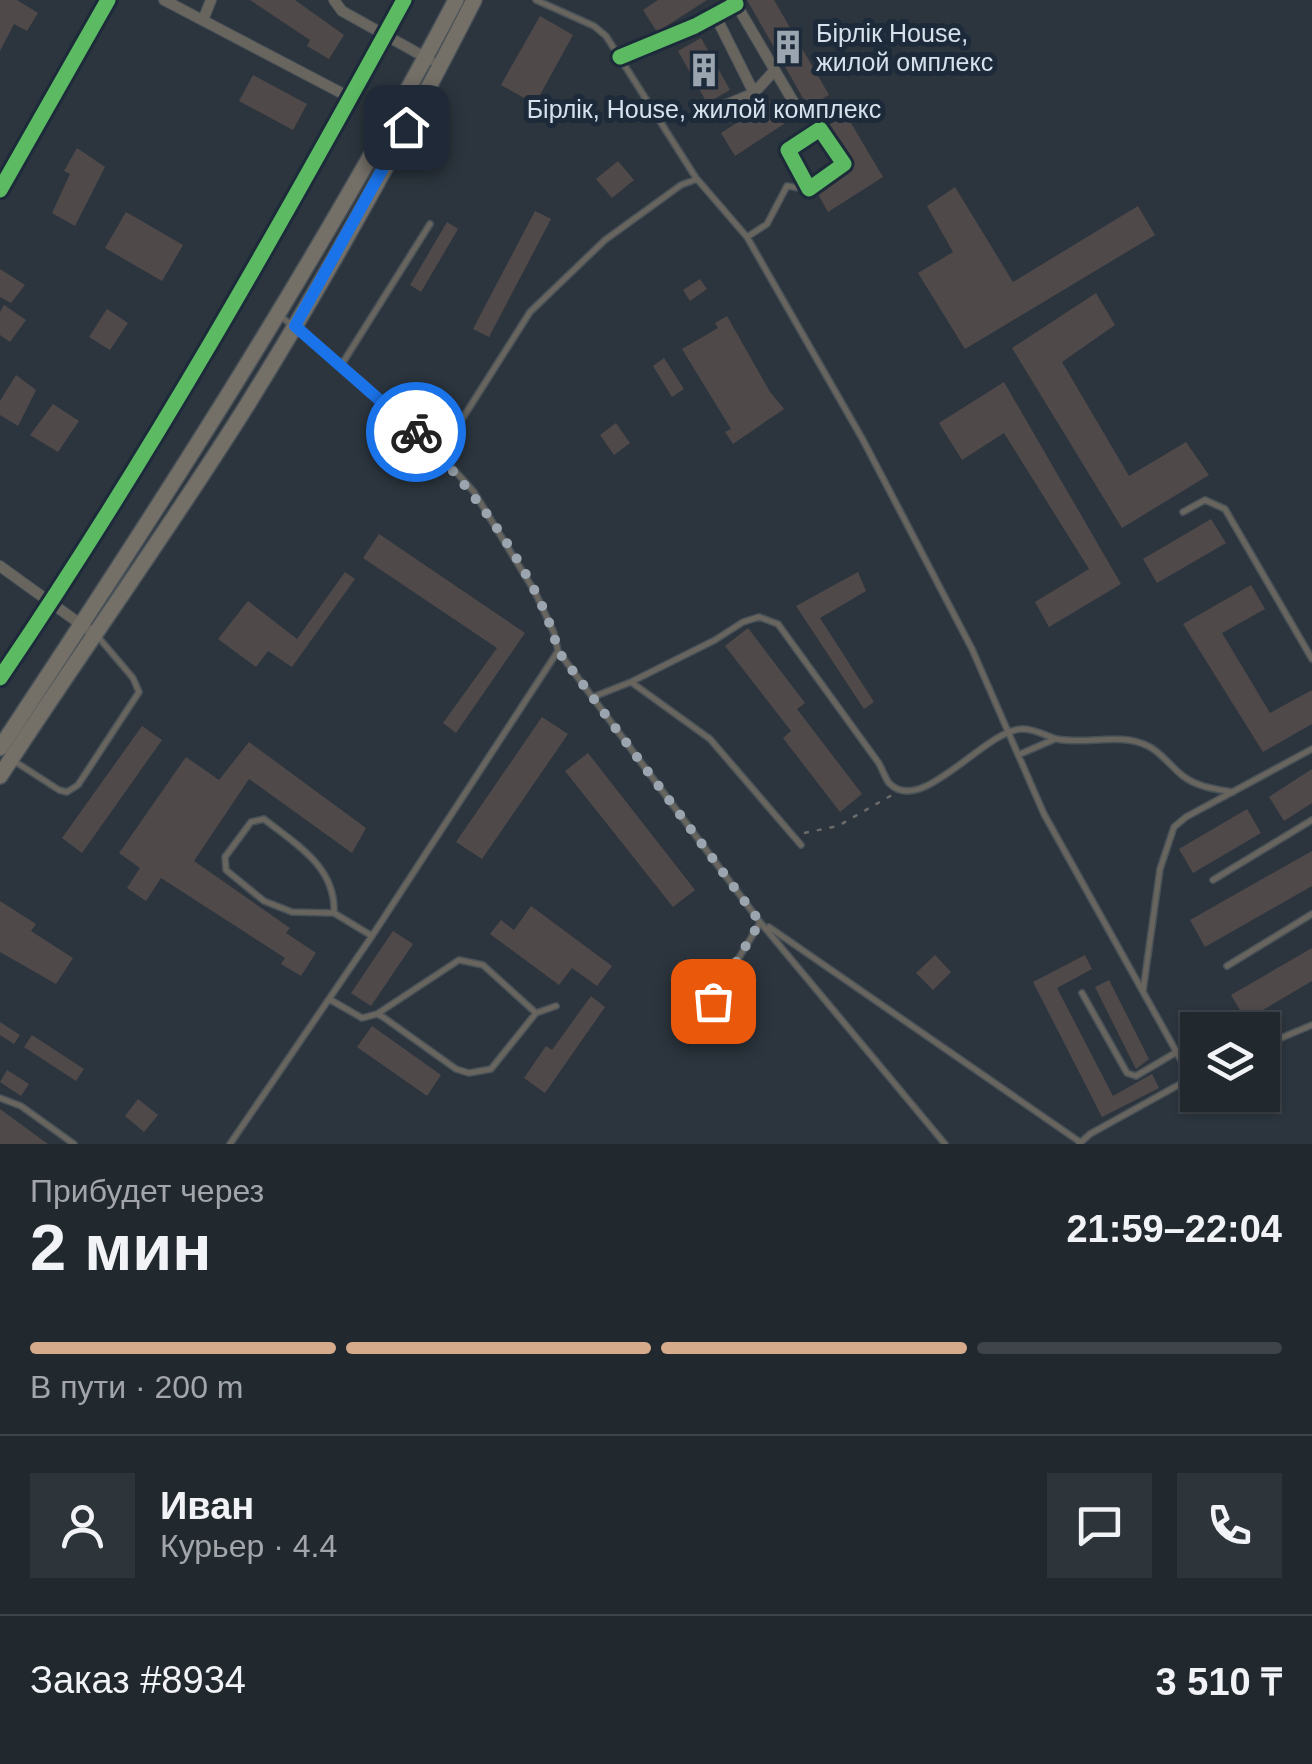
<!DOCTYPE html>
<html lang="ru">
<head>
<meta charset="utf-8">
<style>
	body { margin:0; font-family:Helvetica,sans-serif; background:#2d343a; color:#f1f3f6; height:100vh; display:flex; flex-direction:column; font-size:38px; white-space:nowrap }
	* { box-sizing:border-box; margin:0 }
	p { font-size:32px; color:#a2a6aa }
	.icon { flex:none; width:55px; height:55px; fill:none; stroke:currentColor; stroke-width:2; stroke-linecap:round; stroke-linejoin:round }
	.map { position:relative; height:1144px; overflow:hidden }
	.sheet { display:flex; flex-direction:column; background:#21282e; flex:1 }
	.sheet>* { flex:none }
	.controls { position:absolute; left:1180px; top:1012px; display:grid; gap:20px }
	.controls a { display:grid; place-items:center; width:100px; height:100px; border-radius:0px; background:#21282e; box-shadow:0 2px 8px #0004,0 0 0 2px #3e444a; font-size:50px }
	.pin { position:absolute; display:grid; place-items:center; width:85px; height:85px; color:#fff; margin:-42px; border-radius:20px; box-shadow:0 5px 15px #0006 }
	.courier { position:absolute; display:grid; place-items:center; width:100px; height:100px; margin:-50px; border:8px solid #1a73e8; border-radius:50%; background:#fff; color:#222; box-shadow:0 2px 12px #0007 }
	.overview em { font-style:normal; font-weight:600 }
	.overview div { display:flex; flex-direction:column-reverse }
	.overview { display:flex; align-items:center; justify-content:space-between; height:170px; padding:0 30px }
	h1 { font-size:65px; font-weight:600; line-height:75px }
	.bar { display:grid; grid-template-columns:repeat(4,1fr); gap:15px 10px; align-content:center; height:120px; padding:0 30px }
	.bar i { height:12px; border-radius:8px; background:#3e444a }
	.bar .on { background:#d6ab8b }
	.bar p { grid-column:span 4 }
	.line { display:flex; align-items:center; gap:25px; padding:0 30px; border-top:2px solid #3e444a }
	.line div { flex:1 }
	.round { display:grid; place-items:center; flex:none; width:105px; height:105px; border-radius:0px; background:#2d343a }
	.map>svg:first-child { display:block }
	.building { fill:#50494a }
	.lines { fill:none; stroke-linecap:round; stroke-linejoin:round }
	.service-casing { stroke:#495158; stroke-width:8 }
	.minor-casing { stroke:#495158; stroke-width:12 }
	.secondary-casing { stroke:#495158; stroke-width:18 }
	.path { stroke:#6b6b69; stroke-width:2.5; stroke-dasharray:5 8; stroke-linecap:butt }
	.service { stroke:#68655e; stroke-width:5 }
	.minor { stroke:#68655e; stroke-width:10 }
	.secondary { stroke:#747068; stroke-width:15 }
	.cycleway-casing { stroke:#1c2a3a; stroke-width:21 }
	.cycleway { stroke:#5cba63; stroke-width:15 }
	.done { stroke:#9ba5af; stroke-width:10; stroke-dasharray:0 18 }
	.route { stroke:#1a73e8; stroke-width:12 }
	.labels { text-anchor:middle; stroke-width:10; stroke-linejoin:round; paint-order:stroke }
	.poi-label { font-size:25px; fill:#d7e1ec; stroke:#1c2a3a; text-anchor:start }
</style>
</head>
<body>
<div class="map">
<svg width="1312" height="1144" viewBox="0 0 1312 1144">
	<rect width="100%" height="100%" fill="#2c353e"/>
	<!-- building -->
	<path class="building" d="M0,0H17L38,13L27,31L14,24L0,51Z
		M250,0H295L344,35L329,59L307,46L310,40Z
		M658,0H707L657,32L643,10Z
		M747,0H774L829,95L808,107Z
		M540,16L573,35L535,104L501,85Z
		M701,38L730,90L707,103L678,51Z
		M253,75L307,104L293,130L239,101Z
		M770,101L784,124L735,156L721,133Z
		M845,113L883,177L828,212L818,194L849,171L853,164L828,126Z
		M77,148L105,167L75,226L52,213L70,174L64,171Z
		M618,161L634,180L612,198L596,179Z
		M955,187L1013,282L1138,206L1155,235L965,349L918,273L953,252L927,206Z
		M535,211L551,219L489,337L473,329Z
		M126,212L183,245L162,281L105,248Z
		M447,222L458,229L421,292L410,285Z
		M0,269L25,285L11,303L0,297Z
		M700,279L707,289L690,301L683,290Z
		M1096,293L1115,325L1062,362L1129,476L1186,442L1209,475L1122,528L1012,348Z
		M4,305L26,320L10,342L0,335V312Z
		M107,309L128,323L110,350L89,337Z
		M727,316L770,392L784,409L733,444L725,432L731,429L682,349L718,328L715,323Z
		M664,358L684,389L672,397L653,366Z
		M16,375L36,390L18,426L0,415V401Z
		M1004,382L1121,584L1049,627L1035,602L1089,569L1004,433L962,460L939,423Z
		M53,404L79,421L58,452L30,435Z
		M616,423L630,443L614,455L600,435Z
		M1211,519L1226,543L1157,583L1143,559Z
		M379,534L525,633L456,733L443,723L497,648L363,558Z
		M345,572L355,579L292,667L268,651L256,667L218,639L248,601L297,639Z
		M858,572L866,591L820,618L874,702L864,709L796,606Z
		M1251,585L1265,609L1222,633L1270,713L1312,690V724L1263,752L1183,624Z
		M748,628L805,703L797,709L862,794L840,812L783,738L791,731L725,646Z
		M542,717L568,734L482,859L456,842Z
		M142,726L162,740L82,853L62,838Z
		M249,742L366,828L352,853L249,779L194,861L290,928L286,933L316,953L301,976L281,964L285,958L161,878L146,901L127,888L140,868L119,853L186,757L219,780Z
		M588,753L695,890L673,907L565,771Z
		M1312,769V803L1284,821L1269,797Z
		M1247,809L1261,833L1193,873L1179,849Z
		M1312,851V886L1205,947L1190,920Z
		M0,901L36,924L31,931L73,958L56,984L0,952Z
		M531,906L612,966L597,986L572,968L559,985L490,934L501,920L514,930Z
		M393,931L413,944L371,1006L351,993Z
		M1312,948V981L1246,1020L1231,995Z
		M935,955L951,972L933,990L916,973Z
		M1085,955L1092,969L1057,988L1113,1096L1152,1074L1159,1088L1102,1117L1033,982Z
		M1109,980L1149,1059L1136,1069L1095,987Z
		M591,996L605,1007L545,1093L524,1078L546,1046L552,1050Z
		M0,1022L20,1035L14,1044L0,1035Z
		M372,1026L441,1075L427,1096L357,1047Z
		M32,1035L84,1069L76,1081L24,1047Z
		M7,1070L29,1084L21,1096L0,1082Z
		M138,1099L158,1115L144,1132L125,1116Z
		M0,1109L48,1144H0Z"/>
	<g class="lines">
		<!-- service casing -->
		<g class="service-casing">
			<path id="service" d="M536,0L594,26L606,36L696,178
				M747,237L767,224L787,186L807,189
				M342,364L430,224
				M440,454L530,312L605,240L681,185L697,179L747,237L863,440L972,649L1044,814L1191,1078L1090,1134L1079,1144
				M1183,512L1205,500L1225,509L1312,659
				M558,651L760,922L945,1144
				M631,682L715,640L743,622L759,617L778,624L878,762C882,768 885,778 889,783C921,817 984,731 1021,729C1034,728 1045,736 1057,739C1086,745 1121,732 1148,746C1161,752 1171,767 1183,776C1197,787 1215,789 1233,792
				M593,697L631,682L710,739L801,845
				M1018,755L1055,739
				M14,761L59,790L67,792L78,785L139,692L133,678L99,638
				M1213,880L1312,820
				M334,913C336,867 297,845 264,819L251,822L225,857L226,870L264,901L292,912L334,913L372,936
				M769,927L1080,1142
				M1227,966L1312,914
				M1143,991L1160,869L1174,827L1186,817L1312,749
				M1082,993L1127,1073L1136,1076L1175,1053
				M329,999L362,1018L377,1014L383,1017L456,1069L469,1073L491,1069L536,1013L556,1006
				M377,1014L459,960L483,965L536,1013
				M697,1027L760,923
				M1262,1046L1312,1025
				M0,1098L21,1106L74,1144
				M230,1144L372,936L558,651L554,633L535,592L474,492L440,454L359,379L279,315"/>
		</g>
		<!-- minor casing -->
		<g class="minor-casing">
			<path id="minor" d="M164,0L351,98
				M334,0L342,11L430,60
				M736,4L797,108
				M715,15L754,93
				M203,20L211,0
				M620,57L695,26L736,4L734,0
				M723,106L754,93L774,71
				M820,129L844,164L809,189L788,150Z
				M0,190L108,0
				M0,566L97,636
				M0,678C148,460 278,230 404,0"/>
		</g>
		<!-- secondary casing -->
		<g class="secondary-casing">
			<path id="secondary" d="M0,748C161,505 320,259 456,0
				M0,776C80,653 166,534 244,410C327,277 403,139 474,0"/>
		</g>
		<!-- path -->
		<path class="path" d="M804,833L838,826L892,795"/>
		<!-- service -->
		<use href="#service" class="service"/>
		<!-- minor -->
		<use href="#minor" class="minor"/>
		<!-- secondary -->
		<use href="#secondary" class="secondary"/>
		<!-- cycleway casing -->
		<g class="cycleway-casing">
			<path id="cycleway" d="M620,57L695,26L736,4L734,0
				M820,129L844,164L809,189L788,150Z
				M0,190L108,0
				M0,678C148,460 278,230 404,0"/>
		</g>
		<!-- cycleway -->
		<use href="#cycleway" class="cycleway"/>
	</g>
	<g class="lines">
		<!-- done -->
		<path class="done" d="M416,432C469,482 542,581 558,651L760,922L713,1001"/>
		<!-- route -->
		<path class="route" d="M406,127L295,326L416,432"/>
	</g>
	<!-- icons -->
	<defs>
		<g id="building-bare" transform="scale(2.7)"><path d="M-4-6H4V6H1V3H-1V6H-4ZM-2.5-4.3h1.7v1.8h-1.7ZM.8-4.3h1.7v1.8H.8ZM-2.5-1h1.7V.8h-1.7ZM.8-1h1.7V.8H.8Z" fill="#9ba5af" stroke="#1c2a3a" stroke-width="2.5" paint-order="stroke"/></g>
	</defs>
	<g fill-rule="evenodd">
		<use href="#building-bare" x="788" y="47"/>
		<use href="#building-bare" x="704" y="70"/>
	</g>
	<g class="labels">
		<!-- poi labels -->
		<g class="poi-label">
			<text x="816" y="42">Бірлік House,<tspan x="816" dy="29">жилой омплекс</tspan></text>
			<text x="704" y="118" text-anchor="middle">Бірлік, House, жилой комплекс</text>
		</g>
	</g>
</svg>
<div class="controls">
<a><svg class="icon" aria-label="layers" viewBox="0 0 24 24"><path d="M12 4l9 5-9 5-9-5zM3 14l9 5 9-5"/></svg></a>
</div>
<div class="pin" style="left:713px;top:1001px;background:#ea580c"><svg class="icon" aria-label="bag" viewBox="0 0 24 24"><path d="M5 8h14l-1 12H6zM9 8a3 3 0 0 1 6 0"/></svg></div>
<div class="pin" style="left:406px;top:127px;background:#1f2937"><svg class="icon" aria-label="home" viewBox="0 0 24 24"><path d="M3 11l9-7 9 7M6 9v11h12V9"/></svg></div>
<div class="courier" style="left:416px;top:432px"><svg class="icon" aria-label="bike" viewBox="0 0 24 24"><circle cx="6" cy="16" r="4"/><circle cx="18" cy="16" r="4"/><path d="M6 16l4-8h5l3 8M10 8l3 8H6M13 5h3"/></svg></div>
</div>
<section class="sheet">
<div class="overview"><div><h1>2 мин</h1><p>Прибудет через</p></div><em>21:59–22:04</em></div>
<div class="bar"><i class="on"></i><i class="on"></i><i class="on"></i><i></i><p>В пути · 200 m</p></div>
<div class="line" style="height:180px"><a class="round"><svg class="icon" aria-label="person" viewBox="0 0 24 24"><circle cx="12" cy="8" r="4"/><path d="M4 21q1-7 8-7t8 7"/></svg></a><div><b>Иван</b><p>Курьер · 4.4</p></div><a class="round"><svg class="icon" aria-label="chat" viewBox="0 0 24 24"><path d="M4 5h16v11H9l-5 4z"/></svg></a><a class="round"><svg class="icon" aria-label="phone" viewBox="0 0 24 24"><path d="M5 4h4l2 5-3 2q2 4 5 5l2-3 5 2v4C11 20 4 13 5 4z"/></svg></a></div>
<div class="line" style="height:130px"><div>Заказ #8934</div><b>3 510 ₸</b></div>
</section>
</body>
</html>
